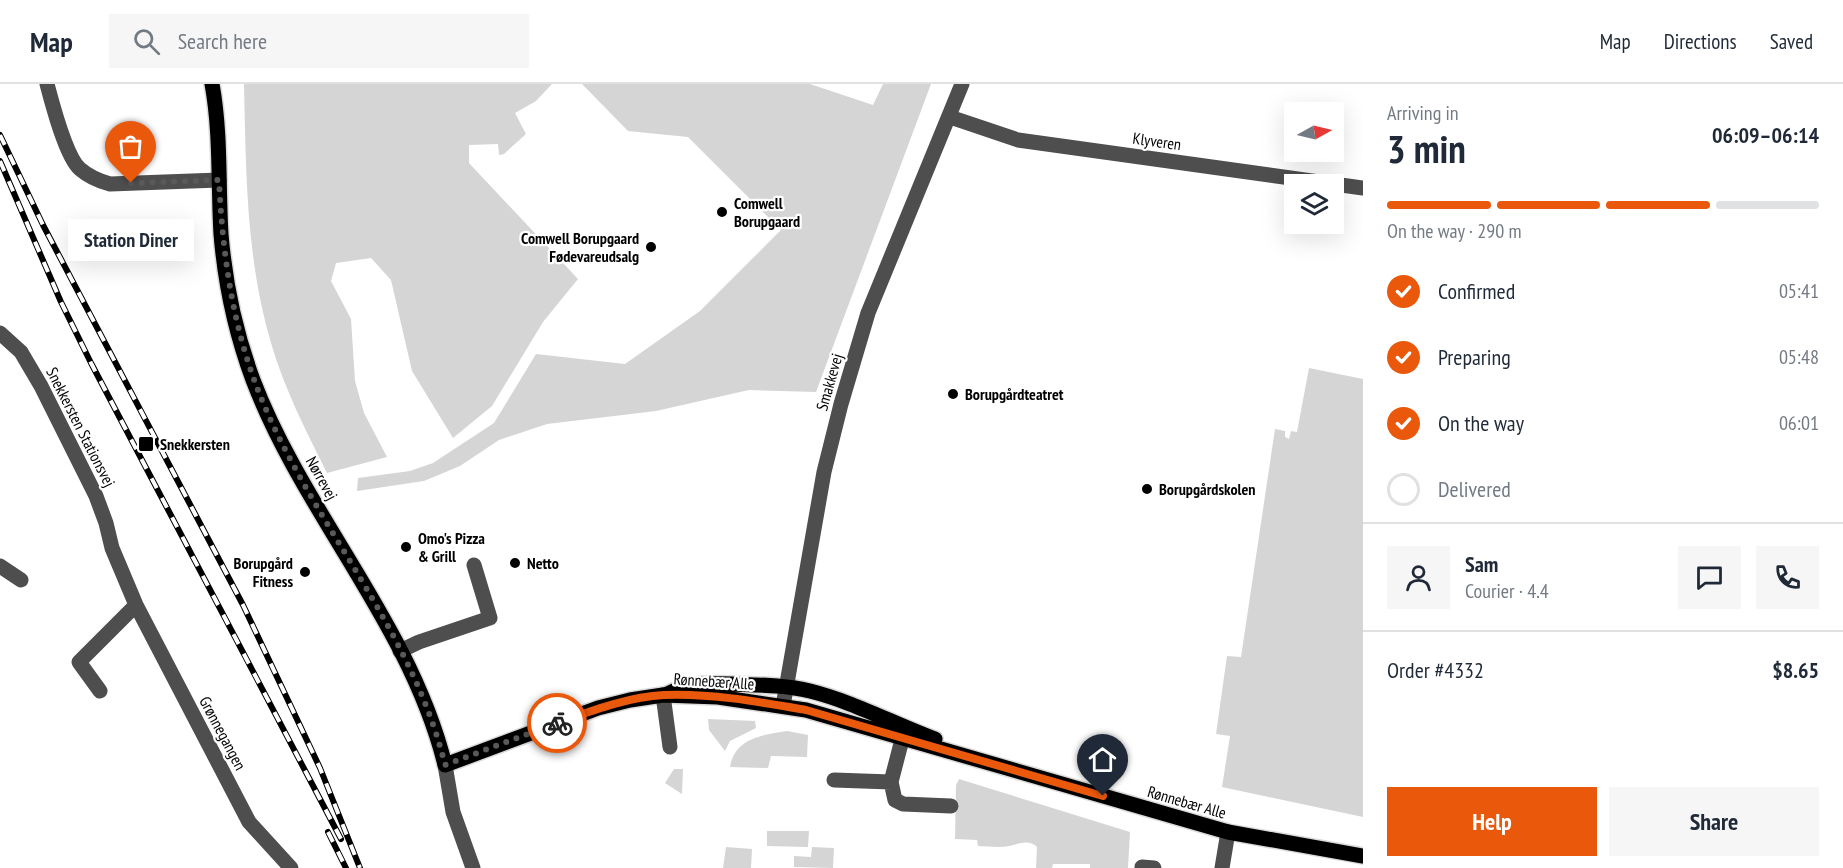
<!DOCTYPE html>
<html lang="en">
<head>
<meta charset="utf-8">
<style>
	body { margin:0; font-family:"PT Sans Narrow",sans-serif; background:#f6f6f7; color:#1f2937; height:100vh; display:flex; flex-direction:column; font-size:22px; white-space:nowrap }
	* { box-sizing:border-box; margin:0 }
	p { font-size:20px; color:#747a83 }
	.icon { flex:none; width:33px; height:33px; fill:none; stroke:currentColor; stroke-width:2; stroke-linecap:round; stroke-linejoin:round }
	.map { position:relative; flex:1; overflow:hidden }
	.sheet { display:flex; flex-direction:column; background:#fff; width:480px }
	.sheet>* { flex:none }
	.needle { width:39px; rotate:82deg }
	.controls { position:absolute; left:1284px; top:18px; display:grid; gap:12px }
	.controls a { display:grid; place-items:center; width:60px; height:60px; border-radius:0px; background:#fff; box-shadow:0 6px 24px #0002; font-size:30px }
	.pin { position:absolute; display:grid; place-items:center; width:51px; height:51px; color:#fff; margin:-62px -26px; border-radius:50% 50% 50% 0; rotate:-45deg; box-shadow:0 0 6px #0007 }
	.pin .icon { rotate:45deg }
	.courier { position:absolute; display:grid; place-items:center; width:60px; height:60px; margin:-30px; border:4px solid #ea580c; border-radius:50%; background:#fff; color:#222; box-shadow:0 2px 8px #0007 }
	.bubble { position:absolute; height:42px; border-radius:0px; background:#fff; box-shadow:0 6px 24px #0002; font-size:20px; font-weight:700; line-height:42px; text-align:center }
	.headline em { font-style:normal; font-weight:700 }
	.headline div { display:flex; flex-direction:column-reverse }
	.headline { display:flex; align-items:center; justify-content:space-between; height:102px; padding:0 24px }
	h1 { font-size:39px; font-weight:700; line-height:45px }
	.bar { display:grid; grid-template-columns:repeat(4,1fr); gap:9px 6px; align-content:center; height:72px; padding:0 24px }
	.bar i { height:8px; border-radius:4px; background:#e0e1e3 }
	.bar .current { background:#ea580c }
	.bar p { grid-column:span 4 }
	.line { display:flex; align-items:center; gap:15px; padding:0 24px; border-top:2px solid #e0e1e3 }
	.line div { flex:1 }
	.round { display:grid; place-items:center; flex:none; width:63px; height:63px; border-radius:0px; background:#f6f6f7 }
	ol { padding:0 24px; list-style:none }
	li { display:flex; align-items:center; gap:18px; height:66px }
	li p { margin-inline-start:auto }
	li .icon { padding:6px; border-radius:50%; background:#ea580c; color:#fff; stroke-width:4 }
	li:last-child { color:#747a83 }
	li i { width:33px; height:33px; border:3px solid #e0e1e3; border-radius:50% }
	.button { display:flex; gap:12px; margin-top:auto; padding:12px 24px }
	.button a { flex:1; height:69px; border-radius:0px; background:#ea580c; color:#fff; font-size:24px; font-weight:700; line-height:69px; text-align:center }
	.button a+a { background:#f6f6f7; color:#1f2937 }
	header { display:flex; align-items:center; gap:36px; box-sizing:border-box; height:84px; padding:0 30px; background:#fff; border-bottom:2px solid #e0e1e3 }
	header strong { font-size:28px }
	nav { display:flex; gap:33px; margin-inline-start:auto; font-size:21px }
	.search { width:420px; height:54px; background:#f6f6f7; display:flex; align-items:center; gap:15px; box-sizing:border-box; padding:0 21px; border-radius:0px; color:#747a83; font-size:22px }
	main { display:flex; flex:1; min-height:0 }
	.map>svg:first-child { display:block }
	.green { fill:#d5d5d5 }
	.lines { fill:none; stroke-linecap:round; stroke-linejoin:round }
	.major-casing { stroke:#dbdbdb; stroke-width:18 }
	.minor { stroke:#4e4e4e; stroke-width:15 }
	.major { stroke:#000; stroke-width:15 }
	.rail-casing { stroke:#000; stroke-width:6 }
	.rail { stroke:#fff; stroke-width:4; stroke-dasharray:11; stroke-linecap:butt }
	.done { stroke:#595959; stroke-width:6; stroke-dasharray:0 10.8 }
	.route { stroke:#ea580c; stroke-width:8 }
	.poi-dot { fill:#000; stroke:#fff; stroke-width:2 }
	.labels { text-anchor:middle; stroke-width:4.5; stroke-linejoin:round; paint-order:stroke }
	.street-label { font-size:16px; fill:#000; stroke:#fff }
	.poi-label { font-size:16px; font-weight:bold; fill:#000; stroke:#fff; text-anchor:start }
</style>
</head>
<body>
<header>
<strong>Map</strong>
<div class="search"><svg class="icon" aria-label="search" viewBox="0 0 24 24"><circle cx="10" cy="10" r="6"/><path d="M15 15l6 6"/></svg>Search here</div>
<nav><a>Map</a><a>Directions</a><a>Saved</a></nav>
</header>
<main>
<div class="map">
<svg width="1363" height="784" viewBox="0 0 1363 784">
	<rect width="100%" height="100%" fill="#fff"/>
	<!-- green -->
	<path class="green" d="M244,0H552L536,17L515,29L526,50L504,70L499,71L498,60L469,61V79L578,195L543,238L492,322L453,354L412,287L391,196L371,174L336,179L331,197L351,235L355,297L364,329L387,373L327,389C306,347 284,304 271,259C246,175 246,87 244,0Z
		M582,0H810L873,21L883,0H931L816,308L749,306L656,327L547,340L499,356L460,382L424,397L357,407L358,394L410,387L433,379L494,339L536,270L625,280L700,227L781,146L688,53L628,47Z
		M1309,284L1363,295V733L1222,703L1230,652L1216,650L1227,572L1241,573L1275,345L1285,347V353L1289,355L1291,347L1297,348Z
		M708,635L755,637L756,644L730,657L725,667L709,646Z
		M787,647L808,651L807,673L771,672L768,684L730,683C735,654 762,651 787,647Z
		M674,685H683L682,710L665,699Z
		M959,695L1130,748L1128,784H1090V780H1053L1052,784H1036L1037,763C1029,755 1018,760 1009,762C999,764 987,762 978,762L977,756L955,755L956,701Z
		M767,747H809L808,763L767,762Z
		M726,763L752,765L751,784H723Z
		M812,763L834,764L833,784L794,783V772L811,773Z"/>
	<g class="lines">
		<!-- major casing -->
		<g class="major-casing">
			<path id="major" d="M212,0C221,49 218,100 221,150C225,199 236,250 253,296C304,430 410,540 445,681L598,624L630,616L663,611L718,613L806,626L1228,748L1363,772
				M665,611C687,599 708,599 732,600C758,601 785,601 810,607C854,618 894,640 935,655"/>
		</g>
		<!-- minor -->
		<path class="minor" d="M47,0C52,19 66,73 80,85C88,92 99,97 110,100L219,96
			M950,33L1018,56L1363,104
			M0,249L21,268L41,302L96,412L106,439L112,464L136,521L249,738L291,784
			M0,482L21,496
			M400,567L419,558L490,534L474,481
			M100,607L79,578L136,521
			M663,611L670,663
			M783,622L824,388L841,320L868,229L962,0
			M905,644L891,698L895,716L903,720L951,722
			M445,681L453,728L473,784
			M834,696L891,698
			M1142,783L1154,784
			M1222,784L1228,748"/>
		<!-- major -->
		<use href="#major" class="major"/>
		<!-- rail casing -->
		<g class="rail-casing">
			<path id="rail" d="M0,51L43,141L243,521L320,684L360,784
				M0,77L61,218L91,279L341,755
				M328,748L346,784"/>
		</g>
		<!-- rail -->
		<use href="#rail" class="rail"/>
	</g>
	<g class="lines">
		<!-- done -->
		<path class="done" d="M131,99L219,96C223,177 234,255 268,330C321,449 414,552 445,681L557,639"/>
		<!-- route -->
		<path class="route" d="M557,639C591,627 627,613 664,611C711,609 760,618 806,626L1103,712"/>
	</g>
	<!-- markers -->
	<g class="poi-dot">
		<circle cx="722" cy="128" r="6"/>
		<circle cx="651" cy="163" r="6"/>
		<circle cx="953" cy="310" r="6"/>
		<rect x="138" y="352" width="16" height="16" rx="3"/>
		<circle cx="1147" cy="405" r="6"/>
		<circle cx="406" cy="463" r="6"/>
		<circle cx="515" cy="479" r="6"/>
		<circle cx="305" cy="488" r="6"/>
	</g>
	<g class="labels">
		<!-- street labels -->
		<g class="street-label">
			<text transform="translate(1157 57) rotate(8)" y="6">Klyveren</text>
			<text transform="translate(829 298) rotate(-74)" y="6">Smakkevej</text>
			<text transform="translate(81 343) rotate(63)" y="6">Snekkersten Stationsvej</text>
			<text transform="translate(322 394) rotate(61)" y="6">Nørrevej</text>
			<text transform="translate(714 597) rotate(4)" y="6">Rønnebær Alle</text>
			<text transform="translate(223 649) rotate(62)" y="6">Grønnegangen</text>
			<text transform="translate(1187 718) rotate(16)" y="6">Rønnebær Alle</text>
		</g>
		<!-- poi labels -->
		<g class="poi-label">
			<text x="734" y="125">Comwell<tspan x="734" dy="18">Borupgaard</tspan></text>
			<text x="639" y="160" text-anchor="end">Comwell Borupgaard<tspan x="639" dy="18">Fødevareudsalg</tspan></text>
			<text x="965" y="316">Borupgårdteatret</text>
			<text x="160" y="366">Snekkersten</text>
			<text x="1159" y="411">Borupgårdskolen</text>
			<text x="418" y="460">Omo's Pizza<tspan x="418" dy="18">&amp; Grill</tspan></text>
			<text x="293" y="485" text-anchor="end">Borupgård<tspan x="293" dy="18">Fitness</tspan></text>
			<text x="527" y="485">Netto</text>
		</g>
	</g>
</svg>
<div class="controls">
<a><svg class="needle" viewBox="-14 -14 28 28"><path d="M0-13l5 13h-10z" fill="#e53935"/><path d="M0 13l5-13h-10z" fill="#747a83"/></svg></a>
<a><svg class="icon" aria-label="layers" viewBox="0 0 24 24"><path d="M12 4l9 5-9 5-9-5zM3 14l9 5 9-5"/></svg></a>
</div>
<div class="pin" style="left:131px;top:99px;background:#ea580c"><svg class="icon" aria-label="bag" viewBox="0 0 24 24"><path d="M5 8h14l-1 12H6zM9 8a3 3 0 0 1 6 0"/></svg></div>
<div class="pin" style="left:1103px;top:712px;background:#1f2937"><svg class="icon" aria-label="home" viewBox="0 0 24 24"><path d="M3 11l9-7 9 7M6 9v11h12V9"/></svg></div>
<div class="courier" style="left:557px;top:639px"><svg class="icon" aria-label="bike" viewBox="0 0 24 24"><circle cx="6" cy="16" r="4"/><circle cx="18" cy="16" r="4"/><path d="M6 16l4-8h5l3 8M10 8l3 8H6M13 5h3"/></svg></div>
<div class="bubble" style="left:68px;top:135px;width:126px">Station Diner</div>
</div>
<section class="sheet">
<div class="headline"><div><h1>3 min</h1><p>Arriving in</p></div><em>06:09–06:14</em></div>
<div class="bar"><i class="current"></i><i class="current"></i><i class="current"></i><i></i><p>On the way · 290 m</p></div>
<ol>
<li><svg class="icon" aria-label="check" viewBox="0 0 24 24"><path d="M5 12l5 5 9-10"/></svg>Confirmed<p>05:41</p></li>
<li><svg class="icon" aria-label="check" viewBox="0 0 24 24"><path d="M5 12l5 5 9-10"/></svg>Preparing<p>05:48</p></li>
<li><svg class="icon" aria-label="check" viewBox="0 0 24 24"><path d="M5 12l5 5 9-10"/></svg>On the way<p>06:01</p></li>
<li><i></i>Delivered</li>
</ol>
<div class="line" style="height:108px"><a class="round"><svg class="icon" aria-label="person" viewBox="0 0 24 24"><circle cx="12" cy="8" r="4"/><path d="M4 21q1-7 8-7t8 7"/></svg></a><div><b>Sam</b><p>Courier · 4.4</p></div><a class="round"><svg class="icon" aria-label="chat" viewBox="0 0 24 24"><path d="M4 5h16v11H9l-5 4z"/></svg></a><a class="round"><svg class="icon" aria-label="phone" viewBox="0 0 24 24"><path d="M5 4h4l2 5-3 2q2 4 5 5l2-3 5 2v4C11 20 4 13 5 4z"/></svg></a></div>
<div class="line" style="height:78px"><div>Order #4332</div><b>$8.65</b></div>
<div class="button"><a>Help</a><a>Share</a></div>
</section>
</main>
</body>
</html>
